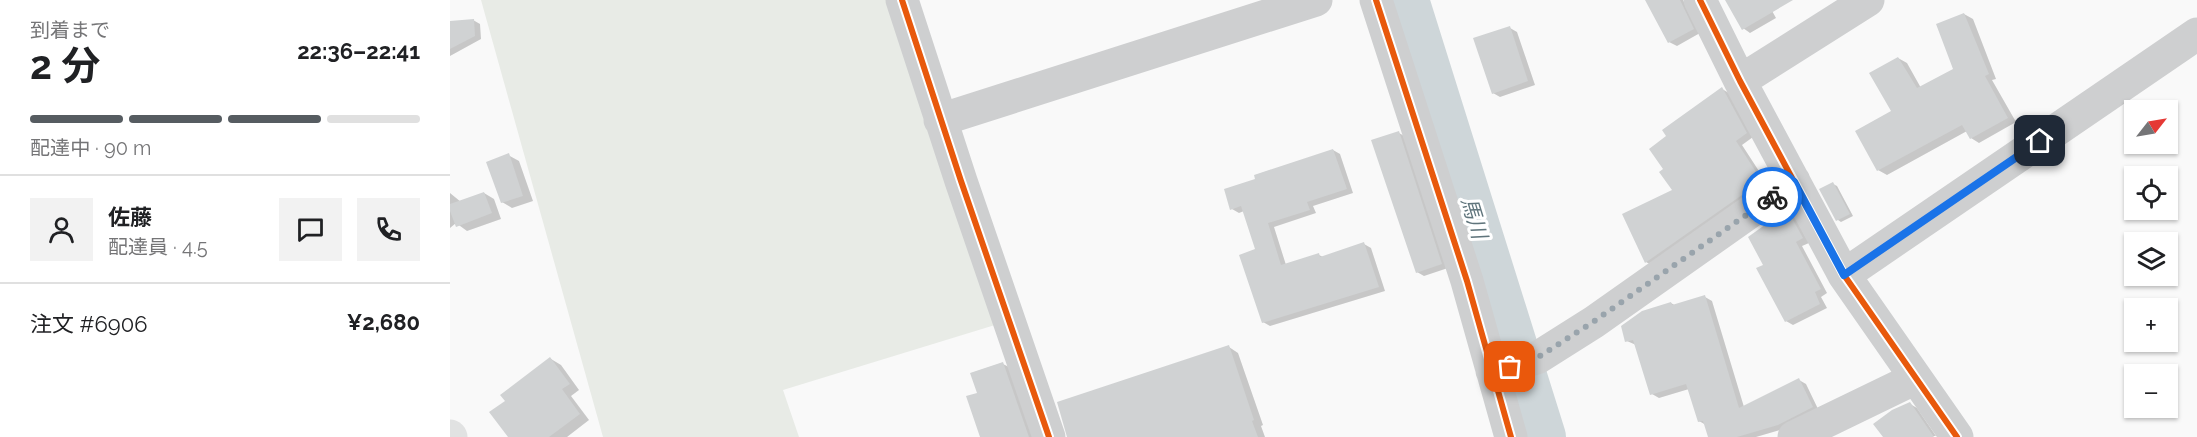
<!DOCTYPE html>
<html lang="ja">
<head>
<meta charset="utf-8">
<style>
	body { margin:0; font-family:Raleway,"Noto Sans JP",sans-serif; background:#f2f2f2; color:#202124; height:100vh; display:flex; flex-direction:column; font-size:22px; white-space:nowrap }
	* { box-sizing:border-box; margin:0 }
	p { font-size:20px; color:#757577 }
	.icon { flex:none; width:33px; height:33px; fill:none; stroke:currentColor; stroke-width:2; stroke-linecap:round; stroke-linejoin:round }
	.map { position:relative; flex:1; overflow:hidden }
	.sheet { display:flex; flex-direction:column; background:#fff; width:450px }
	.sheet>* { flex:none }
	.needle { width:39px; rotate:59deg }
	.buttons { position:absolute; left:1674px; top:100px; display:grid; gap:12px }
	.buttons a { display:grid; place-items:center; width:54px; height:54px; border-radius:0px; background:#fff; box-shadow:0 2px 4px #0004; font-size:30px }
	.pin { position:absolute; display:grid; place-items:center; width:51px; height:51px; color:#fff; margin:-26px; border-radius:12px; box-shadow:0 3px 9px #0006 }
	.courier { position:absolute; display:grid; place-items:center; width:60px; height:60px; margin:-30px; border:4px solid #1a73e8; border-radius:50%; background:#fff; color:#222; box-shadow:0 2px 8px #0007 }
	.headline em { font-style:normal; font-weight:700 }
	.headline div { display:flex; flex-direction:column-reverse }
	.headline { display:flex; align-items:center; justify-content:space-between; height:102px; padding:0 30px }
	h1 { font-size:39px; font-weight:700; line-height:45px }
	.bar { display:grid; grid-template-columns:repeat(4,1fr); gap:9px 6px; align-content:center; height:72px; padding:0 30px }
	.bar i { height:8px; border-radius:4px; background:#e0e0e0 }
	.bar .active { background:#565c61 }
	.bar p { grid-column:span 4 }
	.line { display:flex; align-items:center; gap:15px; padding:0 30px; border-top:2px solid #e0e0e0 }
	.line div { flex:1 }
	.round { display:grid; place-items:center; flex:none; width:63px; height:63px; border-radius:0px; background:#f2f2f2 }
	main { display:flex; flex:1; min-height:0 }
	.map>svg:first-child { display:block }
	.green { fill:#e8ebe6 }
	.shadow { fill:#0003 }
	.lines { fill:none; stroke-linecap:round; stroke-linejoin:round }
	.river { stroke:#ced6d9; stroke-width:48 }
	.building { fill:#d0d2d3 }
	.minor { stroke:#cecfd0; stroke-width:33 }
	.highway { stroke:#e1e2e2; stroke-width:33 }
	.cycleway-casing { stroke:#fff; stroke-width:10 }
	.cycleway { stroke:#e8590c; stroke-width:6 }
	.done { stroke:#99a4ac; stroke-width:6; stroke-dasharray:0 10.8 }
	.route { stroke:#1a73e8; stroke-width:8 }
	.labels { text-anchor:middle; stroke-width:6; stroke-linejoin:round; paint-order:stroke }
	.water-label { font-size:21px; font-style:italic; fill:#60757c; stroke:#fff }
</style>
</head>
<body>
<main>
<section class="sheet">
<div class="headline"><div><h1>2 分</h1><p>到着まで</p></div><em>22:36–22:41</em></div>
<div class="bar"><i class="active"></i><i class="active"></i><i class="active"></i><i></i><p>配達中 · 90 m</p></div>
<div class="line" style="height:108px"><a class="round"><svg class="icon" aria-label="person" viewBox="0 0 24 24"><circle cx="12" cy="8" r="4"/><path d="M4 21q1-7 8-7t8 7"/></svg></a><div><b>佐藤</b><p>配達員 · 4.5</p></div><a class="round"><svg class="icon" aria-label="chat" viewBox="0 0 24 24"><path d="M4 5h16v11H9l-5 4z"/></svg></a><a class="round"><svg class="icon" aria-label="phone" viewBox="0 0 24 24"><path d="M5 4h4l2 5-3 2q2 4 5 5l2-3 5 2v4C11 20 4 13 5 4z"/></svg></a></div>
<div class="line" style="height:78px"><div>注文 #6906</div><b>¥2,680</b></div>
</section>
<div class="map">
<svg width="1747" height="437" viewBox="0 0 1747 437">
	<rect width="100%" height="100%" fill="#f9f9f9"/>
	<!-- green -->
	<path class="green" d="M31,0H439L545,325L333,390L349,437H153Z"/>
	<!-- shadow -->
	<path class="shadow" d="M1197,0H1233L1250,33L1227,46L1219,42Z
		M1277,0H1316L1326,18L1300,33L1293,28Z
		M1514,14L1523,19L1546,79L1542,80L1566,122L1529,143L1521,138L1517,131L1437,175L1428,170L1443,111L1448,58L1457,63L1471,88L1505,69Z
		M23,20L30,24L31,39L0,56V22Z
		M1060,28L1067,32L1085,85L1050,97L1043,93Z
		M1272,89L1279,93L1303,137L1292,145L1318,185L1203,266L1196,262L1224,190Z
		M949,133L956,137L998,268L974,276L967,272Z
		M883,150L890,154L903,193L863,206L866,213L824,227L836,265L869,255L873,257L914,244L921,248L935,291L820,326L813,322L807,250L794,211L789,213L782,209Z
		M58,155L69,161L83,201L62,208L52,202Z
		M1383,184L1387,186L1403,216L1391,222L1388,220Z
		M0,193L11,202L34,193L44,199L51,219L17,231L6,223L0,228Z
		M1337,211L1344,215L1359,243L1352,246L1377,293L1371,297L1377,308L1343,325L1336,321L1315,265Z
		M1255,297L1262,301L1294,407L1349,380L1356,384L1369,411L1340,427L1306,437H1260L1256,425L1249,421L1239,389L1209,398L1202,394L1186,345L1177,341L1221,303L1226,306Z
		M779,347L788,353L813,425L811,426L815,437H619Z
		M101,359L111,365L129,390L121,396L139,420L117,437H60Z
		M553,364L563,369L586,437H531L528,394Z
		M1460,404L1467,408L1486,436L1435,437Z"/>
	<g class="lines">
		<!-- river -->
		<path class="river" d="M955,0L1092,437"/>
	</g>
	<!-- building -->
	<path class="building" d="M1195,0H1230L1244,29L1218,43Z
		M1275,0H1343L1292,30Z
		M1514,13L1539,74L1535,76L1558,118L1520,139L1512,125L1427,171L1405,131L1441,111L1419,73L1448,57L1467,88L1503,69L1486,24Z
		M24,19L25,36L0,49V21Z
		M1060,26L1078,81L1042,94L1023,38Z
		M1272,87L1297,133L1286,141L1312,181L1195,263L1172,214L1222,190L1209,172L1213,169L1199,149L1216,136L1212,130Z
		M949,131L992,264L966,273L921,140Z
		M883,149L897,189L857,202L860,210L818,223L831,265L869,253L870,257L914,242L929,287L812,323L789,255L805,249L791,206L780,210L774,189L805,179L804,175Z
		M59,153L73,196L51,203L36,162Z
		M1383,182L1400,214L1386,221L1369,189Z
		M34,192L42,213L6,227L0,211V204Z
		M1337,209L1353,238L1346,242L1371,289L1365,292L1370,304L1335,322L1306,268L1313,265L1298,237Z
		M1255,295L1289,408L1349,378L1363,407L1328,425L1287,437H1258L1253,421L1248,422L1236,384L1200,395L1183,340L1175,342L1171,326L1192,311L1221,302L1222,305Z
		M779,345L804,420L802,421L808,437H617L607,402Z
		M100,357L120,384L112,389L130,414L99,437H58L39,412L55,401L50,395Z
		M553,362L579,437H530L516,396L527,393L520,373Z
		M1460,402L1484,437H1433L1423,424L1442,410Z"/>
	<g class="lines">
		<!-- minor -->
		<path class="minor" d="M452,0L511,181L599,437
			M926,0L1017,281L1061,437
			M1250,0L1290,81L1394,275L1507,437
			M1290,81L1418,0
			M490,120L866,0
			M1394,275L1747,34
			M1042,371L1087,358L1144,322L1344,181
			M1344,437L1466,378"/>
		<!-- highway -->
		<path class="highway" d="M0,436L1,437"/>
		<!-- cycleway casing -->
		<g class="cycleway-casing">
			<path id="cycleway" d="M452,0L511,181L599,437
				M926,0L1017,281L1061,437
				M1250,0L1290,81L1394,275L1507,437"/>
		</g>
		<!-- cycleway -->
		<use href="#cycleway" class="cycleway"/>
	</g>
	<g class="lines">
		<!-- done -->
		<path class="done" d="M1060,367L1087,358L1143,322L1322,197"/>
		<!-- route -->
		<path class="route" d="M1322,197L1344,182L1394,275L1590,141"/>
	</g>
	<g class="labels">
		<!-- water labels -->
		<g class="water-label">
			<text transform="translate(1024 218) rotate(73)" y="7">馬川</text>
		</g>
	</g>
</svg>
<div class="buttons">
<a><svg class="needle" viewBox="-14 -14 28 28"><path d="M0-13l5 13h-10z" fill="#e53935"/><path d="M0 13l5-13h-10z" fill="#757577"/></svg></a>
<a><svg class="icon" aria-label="locate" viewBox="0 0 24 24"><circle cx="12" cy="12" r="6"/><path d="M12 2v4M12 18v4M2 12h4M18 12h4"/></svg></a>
<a><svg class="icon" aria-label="layers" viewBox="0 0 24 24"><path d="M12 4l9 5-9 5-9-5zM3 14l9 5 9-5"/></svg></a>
<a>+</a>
<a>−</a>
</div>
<div class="pin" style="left:1060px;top:367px;background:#ea580c"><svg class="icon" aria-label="bag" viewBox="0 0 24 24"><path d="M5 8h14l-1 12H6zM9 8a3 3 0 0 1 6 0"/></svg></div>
<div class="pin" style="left:1590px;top:141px;background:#1f2937"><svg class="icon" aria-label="home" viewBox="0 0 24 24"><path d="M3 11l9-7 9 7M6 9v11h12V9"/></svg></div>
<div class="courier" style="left:1322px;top:197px"><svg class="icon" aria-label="bike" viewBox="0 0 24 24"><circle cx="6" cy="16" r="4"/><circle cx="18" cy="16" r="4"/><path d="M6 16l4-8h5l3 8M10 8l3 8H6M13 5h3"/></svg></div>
</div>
</main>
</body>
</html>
